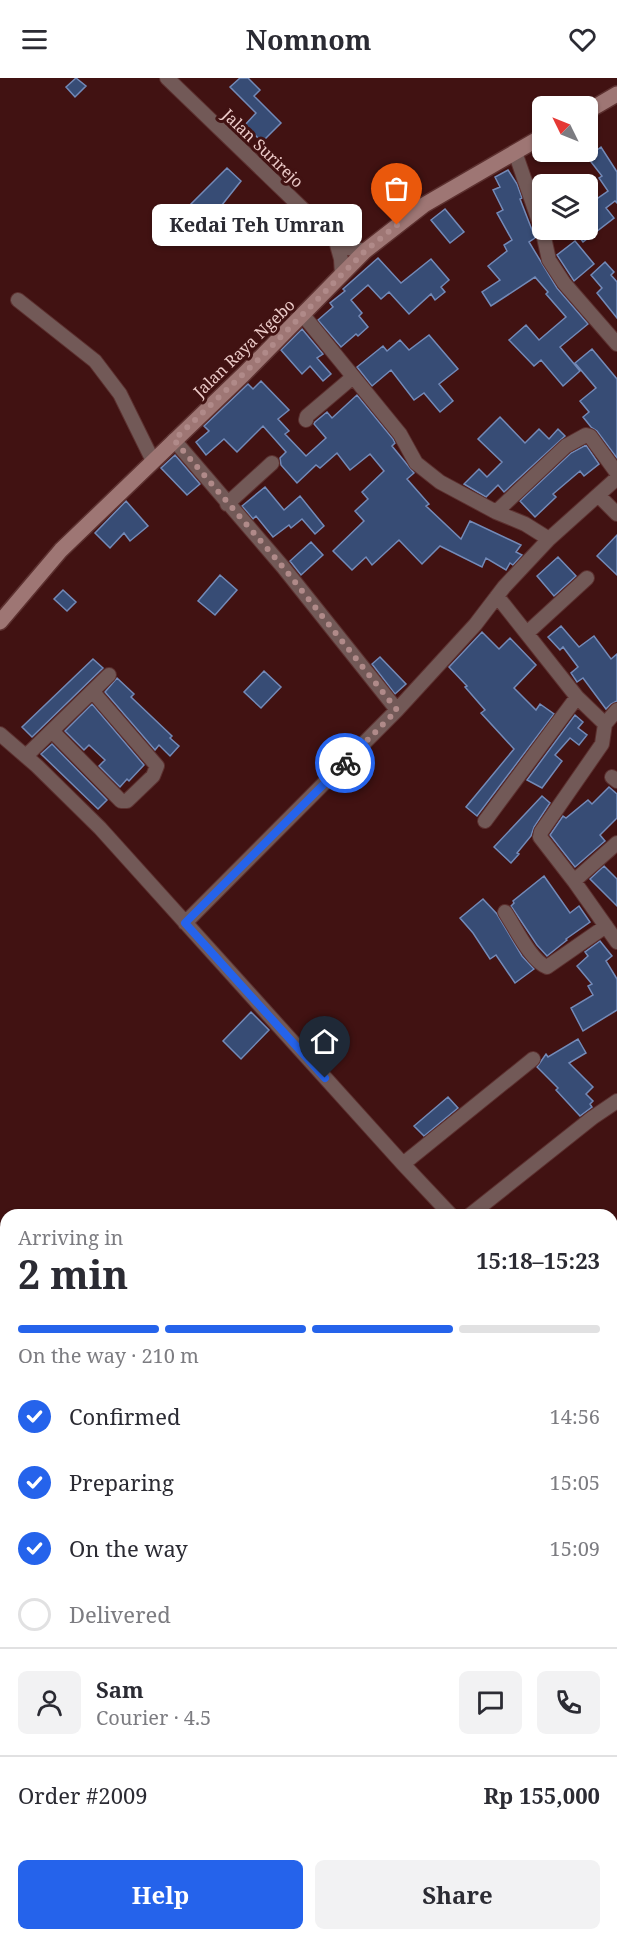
<!DOCTYPE html>
<html lang="en">
<head>
<meta charset="utf-8">
<style>
	body { margin:0; font-family:"Noto Serif",serif; background:#f2f2f3; color:#2b2b33; height:100vh; display:flex; flex-direction:column; font-size:22px; white-space:nowrap }
	* { box-sizing:border-box; margin:0 }
	p { font-size:20px; color:#7c7c81 }
	.icon { flex:none; width:33px; height:33px; fill:none; stroke:currentColor; stroke-width:2; stroke-linecap:round; stroke-linejoin:round }
	.map { position:relative; flex:1; overflow:hidden }
	.details { position:absolute; left:0px; top:1131px; width:618px; height:732px; display:flex; flex-direction:column; background:#fff; border-radius:18px 18px 0 0; box-shadow:0 2px 4px #0004 }
	.details>* { flex:none }
	.needle { width:39px; rotate:313deg }
	.buttons { position:absolute; left:532px; top:18px; display:grid; gap:12px }
	.buttons a { display:grid; place-items:center; width:66px; height:66px; border-radius:9px; background:#fff; box-shadow:0 2px 4px #0004; font-size:30px }
	.pin { position:absolute; display:grid; place-items:center; width:51px; height:51px; color:#fff; margin:-62px -26px; border-radius:50% 50% 50% 0; rotate:-45deg; box-shadow:0 0 6px #0007 }
	.pin .icon { rotate:45deg }
	.courier { position:absolute; display:grid; place-items:center; width:60px; height:60px; margin:-30px; border:4px solid #2563eb; border-radius:50%; background:#fff; color:#222; box-shadow:0 2px 8px #0007 }
	.bubble { position:absolute; height:42px; border-radius:9px; background:#fff; box-shadow:0 2px 4px #0004; font-size:20px; font-weight:700; line-height:42px; text-align:center }
	.overview em { font-style:normal; font-weight:700 }
	.overview div { display:flex; flex-direction:column-reverse }
	.overview { display:flex; align-items:center; justify-content:space-between; height:102px; padding:0 18px }
	h1 { font-size:39px; font-weight:700; line-height:45px }
	.bar { display:grid; grid-template-columns:repeat(4,1fr); gap:9px 6px; align-content:center; height:72px; padding:0 18px }
	.bar i { height:8px; border-radius:4px; background:#e1e1e2 }
	.bar .active { background:#2563eb }
	.bar p { grid-column:span 4 }
	.line { display:flex; align-items:center; gap:15px; padding:0 18px; border-top:2px solid #e1e1e2 }
	.line div { flex:1 }
	.round { display:grid; place-items:center; flex:none; width:63px; height:63px; border-radius:9px; background:#f2f2f3 }
	ol { padding:0 18px; list-style:none }
	li { display:flex; align-items:center; gap:18px; height:66px }
	li p { margin-inline-start:auto }
	li .icon { padding:6px; border-radius:50%; background:#2563eb; color:#fff; stroke-width:4 }
	li:last-child { color:#7c7c81 }
	li i { width:33px; height:33px; border:3px solid #e1e1e2; border-radius:50% }
	.action { display:flex; gap:12px; margin-top:auto; padding:12px 18px }
	.action a { flex:1; height:69px; border-radius:9px; background:#2563eb; color:#fff; font-size:24px; font-weight:700; line-height:69px; text-align:center }
	.action a+a { background:#f2f2f3; color:#2b2b33 }
	header { display:flex; justify-content:space-between; align-items:center; height:78px; padding:0 18px; background:#fff; font-size:27px; font-weight:700 }
	.map>svg:first-child { display:block }
	.lines { fill:none; stroke-linecap:round; stroke-linejoin:round }
	.stream { stroke:#19011d; stroke-width:4.5 }
	.river { stroke:#19011d; stroke-width:26 }
	.building { fill:#374c75; stroke:#738ab8; stroke-width:1.5 }
	.street-casing { stroke:#5c302f; stroke-width:16 }
	.secondary-casing { stroke:#5c302f; stroke-width:18 }
	.street { stroke:#725957; stroke-width:14 }
	.secondary { stroke:#9e7674; stroke-width:15 }
	.done { stroke:#b08a89; stroke-width:6; stroke-dasharray:0 10.8 }
	.route { stroke:#2563eb; stroke-width:8 }
	.labels { text-anchor:middle; stroke-width:6; stroke-linejoin:round; paint-order:stroke }
	.street-label { font-size:16px; fill:#eccbc9; stroke:#411212 }
</style>
</head>
<body>
<header><svg class="icon" aria-label="menu" viewBox="0 0 24 24"><path d="M4 6h16M4 12h16M4 18h16"/></svg>Nomnom<svg class="icon" aria-label="heart" viewBox="0 0 24 24"><path d="M12 20l-8-8c-3-5 5-10 8-4 3-6 11-1 8 4z"/></svg></header>
<div class="map">
<svg width="617" height="1863" viewBox="0 0 617 1863">
	<rect width="100%" height="100%" fill="#411212"/>
	<g class="lines">
		<!-- stream -->
		<path class="stream" d="M0,1167L6,1173
			M612,1232L617,1231
			M0,1548L6,1544"/>
		<!-- river -->
		<path class="river" d="M0,1639H6
			M185,1857L190,1863"/>
	</g>
	<!-- building -->
	<path class="building" d="M76,0L86,8L75,19L66,9Z
		M240,0H248L260,12L254,18L281,45L262,64L245,47L256,35L230,9Z
		M588,56L597,72L601,69L617,94V125L615,123L606,130L614,140L583,164L574,152H588V127L608,113L599,100L602,98L588,80Z
		M227,90L241,103L210,142L191,126Z
		M508,92L517,106L522,120L520,121L534,157L535,160L529,164L557,210L588,246L560,269L580,293L563,308L541,282L534,288L509,262L526,247L539,262L566,239L546,216L548,214L535,199L491,228L482,214L500,202L488,188L507,173L504,167L512,162L497,135L503,132L493,112L500,109L495,99Z
		M445,131L464,154L450,165L431,142Z
		M575,163L594,186L574,203L557,177Z
		M378,180L401,205L431,181L449,202L441,209L445,214L435,222L431,216L409,236L389,214L381,221L368,207L351,222L362,235L359,238L368,249L358,258L356,256L341,269L318,242L333,229L330,225L345,213L343,211Z
		M605,184L614,194L611,197L617,204V240L597,215L602,210L591,197Z
		M302,251L323,276L317,280L331,296L323,303L310,288L302,296L281,272Z
		M429,257L458,291L439,306L453,323L440,334L424,315L414,322L391,292L372,308L357,289L383,268L387,273L400,262L409,272Z
		M592,271L617,301V380L597,353L591,349L583,339L589,334L580,323L596,310L575,285Z
		M261,303L289,332L278,341L289,353L285,356L306,378L326,360L314,346L315,344L327,334L332,340L357,317L393,361L395,365L392,368L414,395L407,401L429,426L426,428L461,461L470,443L521,467L516,474L522,477L513,487L510,485L506,492L486,480L482,489L440,468L422,486L399,462L372,487L366,479L352,492L333,473L364,443L355,433L368,421L362,414L384,393L370,376L350,392L337,375L320,390L316,387L297,405L281,387L280,380L286,374L263,348L237,374L224,361L206,377L196,364L209,353L204,348L248,306L253,311Z
		M500,339L525,365L539,351L549,361L558,351L565,358L504,414L498,407L486,419L464,406L479,391L487,399L502,384L478,361Z
		M586,367L599,386L584,398L580,393L553,416L556,419L535,439L520,423L571,375Z
		M175,377L200,406L187,417L161,390Z
		M265,409L284,432L300,418L324,448L315,456L302,441L291,450L289,447L273,459L256,438L253,441L242,428Z
		M126,423L148,448L130,463L124,455L110,470L95,455Z
		M617,457V497L597,478Z
		M311,464L323,477L301,497L290,483Z
		M558,479L576,498L554,518L537,498Z
		M220,497L237,512L215,537L198,523Z
		M63,512L76,524L67,533L54,521Z
		M561,548L579,569L594,558L611,581L617,576V623L611,626L606,631L583,600L577,604L571,595L578,589L563,569L560,572L548,559Z
		M482,554L499,571L510,560L536,587L514,610L536,632L540,626L554,636L477,738L466,729L514,671L481,635L485,632L465,609L467,608L449,589Z
		M380,579L406,606L395,616L372,586Z
		M93,581L103,590L32,659L22,649Z
		M264,593L281,609L261,630L244,614Z
		M117,600L134,616L131,619L172,658L170,660L179,668L170,678L159,667L155,672L105,614Z
		M92,626L144,687L129,703L127,701L120,709L99,688L105,682L89,667L84,672L65,653Z
		M575,637L583,644L578,650L587,657L579,667L570,660L555,677L562,683L542,710L527,702Z
		M52,666L107,722L98,731L41,676Z
		M609,709L617,716V740L600,757L605,763L575,789L550,757L563,738L566,740L588,722L592,726Z
		M542,718L550,725L534,749L531,758L517,775L519,776L511,785L494,769Z
		M604,788L617,801V828L590,801Z
		M544,798L570,835L579,828L590,844L566,861L567,862L547,878L537,867L511,828L514,825L513,823Z
		M483,821L497,836L522,878L534,891L515,905L496,877L490,881L473,855L460,840Z
		M600,863L612,878L606,883L617,901V932L583,953L571,930L593,917L588,908L592,906L577,888L588,878L585,874Z
		M251,934L269,952L241,981L223,963Z
		M578,961L586,975L569,985L593,1009L586,1016L593,1023L590,1026L592,1029L580,1038L556,1012L558,1010L537,989L546,976L548,979Z
		M448,1019L458,1030L424,1058L414,1048Z"/>
	<g class="lines">
		<!-- street casing -->
		<g class="street-casing">
			<path id="street" d="M167,0L336,163L349,170L365,173
				M515,74L543,155L549,182L564,205L617,266
				M336,163L341,181L342,197
				M18,222L95,283L120,316L153,383
				M303,237L400,356L416,385L440,404L496,434L525,446L549,461
				M306,342L307,338L353,299
				M174,362L283,489L397,632L475,547L504,509L549,461L617,400
				M599,418L617,436
				M227,426L272,385
				M496,434L566,368L586,357L590,358L617,395
				M497,518L577,619L605,646L617,632
				M527,555L587,500
				M605,646L602,666L541,754L540,759L574,803L617,864
				M52,653L121,723H127L153,698L157,688L93,614
				M0,656L37,688L100,750L403,1086L451,1137
				M26,678L109,597
				M612,699L617,703
				M485,743L577,619
				M574,803L617,765
				M505,834C515,849 531,883 547,889L606,848
				M185,845L397,632
				M403,1086L533,981
				M470,1137L592,1040L617,1023
				M612,1280L617,1281
				M612,1405L617,1403
				M0,1419L6,1430
				M612,1562L617,1558
				M0,1777L6,1770
				M612,1805L617,1812
				M100,1863L104,1857
				M398,1863L401,1857"/>
		</g>
		<!-- secondary casing -->
		<g class="secondary-casing">
			<path id="secondary" d="M588,33L617,16
				M0,544L61,472L245,295L365,173L424,127L543,58"/>
		</g>
		<!-- street -->
		<use href="#street" class="street"/>
		<!-- secondary -->
		<use href="#secondary" class="secondary"/>
	</g>
	<g class="lines">
		<!-- done -->
		<path class="done" d="M345,685L397,632L283,489L174,362L259,281L365,173L397,147"/>
		<!-- route -->
		<path class="route" d="M325,1000L185,845L345,685"/>
	</g>
	<g class="labels">
		<!-- street labels -->
		<g class="street-label">
			<text transform="translate(263 70) rotate(44)" y="6">Jalan Surirejo</text>
			<text transform="translate(244 270) rotate(-44)" y="6">Jalan Raya Ngebo</text>
		</g>
	</g>
</svg>
<div class="buttons">
<a><svg class="needle" viewBox="-14 -14 28 28"><path d="M0-13l5 13h-10z" fill="#e53935"/><path d="M0 13l5-13h-10z" fill="#7c7c81"/></svg></a>
<a><svg class="icon" aria-label="layers" viewBox="0 0 24 24"><path d="M12 4l9 5-9 5-9-5zM3 14l9 5 9-5"/></svg></a>
</div>
<div class="pin" style="left:397px;top:147px;background:#ea580c"><svg class="icon" aria-label="bag" viewBox="0 0 24 24"><path d="M5 8h14l-1 12H6zM9 8a3 3 0 0 1 6 0"/></svg></div>
<div class="pin" style="left:325px;top:1000px;background:#1f2937"><svg class="icon" aria-label="home" viewBox="0 0 24 24"><path d="M3 11l9-7 9 7M6 9v11h12V9"/></svg></div>
<div class="courier" style="left:345px;top:685px"><svg class="icon" aria-label="bike" viewBox="0 0 24 24"><circle cx="6" cy="16" r="4"/><circle cx="18" cy="16" r="4"/><path d="M6 16l4-8h5l3 8M10 8l3 8H6M13 5h3"/></svg></div>
<div class="bubble" style="left:152px;top:126px;width:210px">Kedai Teh Umran</div>
<section class="details">
<div class="overview"><div><h1>2 min</h1><p>Arriving in</p></div><em>15:18–15:23</em></div>
<div class="bar"><i class="active"></i><i class="active"></i><i class="active"></i><i></i><p>On the way · 210 m</p></div>
<ol>
<li><svg class="icon" aria-label="check" viewBox="0 0 24 24"><path d="M5 12l5 5 9-10"/></svg>Confirmed<p>14:56</p></li>
<li><svg class="icon" aria-label="check" viewBox="0 0 24 24"><path d="M5 12l5 5 9-10"/></svg>Preparing<p>15:05</p></li>
<li><svg class="icon" aria-label="check" viewBox="0 0 24 24"><path d="M5 12l5 5 9-10"/></svg>On the way<p>15:09</p></li>
<li><i></i>Delivered</li>
</ol>
<div class="line" style="height:108px"><a class="round"><svg class="icon" aria-label="person" viewBox="0 0 24 24"><circle cx="12" cy="8" r="4"/><path d="M4 21q1-7 8-7t8 7"/></svg></a><div><b>Sam</b><p>Courier · 4.5</p></div><a class="round"><svg class="icon" aria-label="chat" viewBox="0 0 24 24"><path d="M4 5h16v11H9l-5 4z"/></svg></a><a class="round"><svg class="icon" aria-label="phone" viewBox="0 0 24 24"><path d="M5 4h4l2 5-3 2q2 4 5 5l2-3 5 2v4C11 20 4 13 5 4z"/></svg></a></div>
<div class="line" style="height:78px"><div>Order #2009</div><b>Rp 155,000</b></div>
<div class="action"><a>Help</a><a>Share</a></div>
</section>
</div>
</body>
</html>
